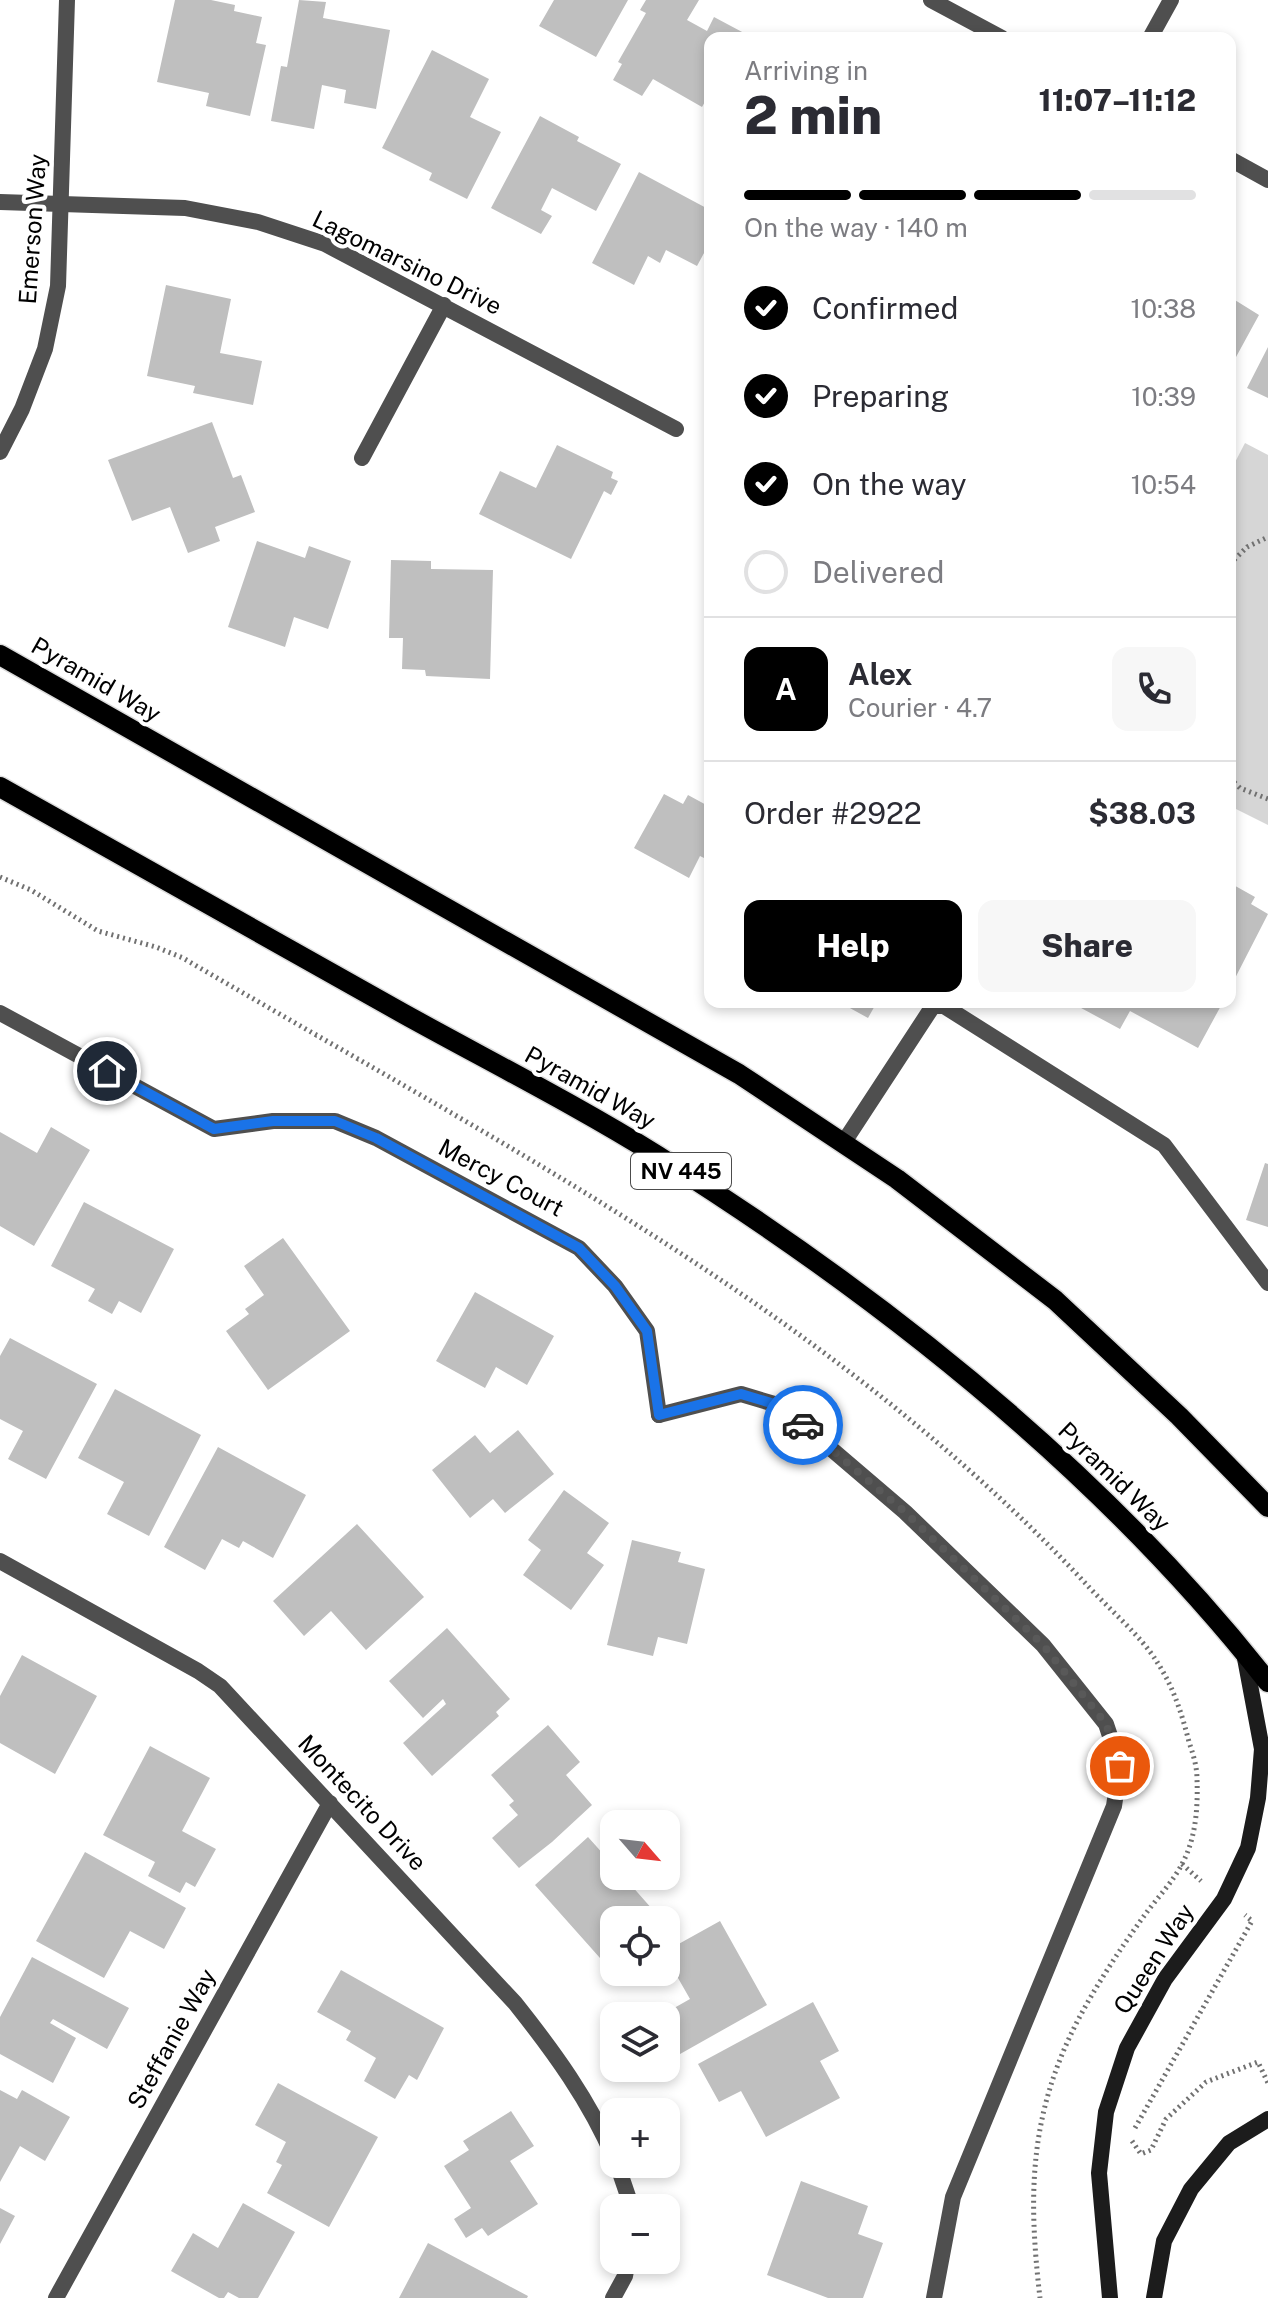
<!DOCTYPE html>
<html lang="en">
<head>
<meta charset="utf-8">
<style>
	body { margin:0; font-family:"Public Sans",sans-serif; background:#f7f7f7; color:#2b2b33; height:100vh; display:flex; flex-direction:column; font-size:30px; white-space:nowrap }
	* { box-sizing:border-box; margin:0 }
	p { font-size:26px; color:#7c7c81 }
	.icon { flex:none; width:44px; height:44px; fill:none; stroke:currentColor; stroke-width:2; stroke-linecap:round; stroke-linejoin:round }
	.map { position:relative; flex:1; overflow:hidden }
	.sheet { position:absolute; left:704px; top:32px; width:532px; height:976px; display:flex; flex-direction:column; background:#fff; border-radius:16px; box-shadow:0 4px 12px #0003 }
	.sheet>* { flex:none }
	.needle { width:52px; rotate:118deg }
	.fabs { position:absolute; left:600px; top:1810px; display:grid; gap:16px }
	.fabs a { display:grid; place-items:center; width:80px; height:80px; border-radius:16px; background:#fff; box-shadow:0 4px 12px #0003; font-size:40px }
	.pin { position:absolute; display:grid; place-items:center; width:68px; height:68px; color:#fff; margin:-34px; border:4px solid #fff; border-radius:50%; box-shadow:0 2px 8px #0007 }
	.courier { position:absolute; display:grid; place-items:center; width:80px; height:80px; margin:-40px; border:6px solid #1a73e8; border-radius:50%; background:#fff; color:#222; box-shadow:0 2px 10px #0007 }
	.head em { font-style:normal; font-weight:800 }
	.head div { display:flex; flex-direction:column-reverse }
	.head { display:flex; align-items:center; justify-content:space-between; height:136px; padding:0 40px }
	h1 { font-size:52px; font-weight:800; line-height:60px }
	.bar { display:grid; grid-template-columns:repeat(4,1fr); gap:12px 8px; align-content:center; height:96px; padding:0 40px }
	.bar i { height:10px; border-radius:6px; background:#e1e1e2 }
	.bar .on { background:#000 }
	.bar p { grid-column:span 4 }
	.line { display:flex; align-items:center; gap:20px; padding:0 40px; border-top:2px solid #e1e1e2 }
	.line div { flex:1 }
	.round { display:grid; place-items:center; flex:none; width:84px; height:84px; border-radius:16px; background:#f7f7f7 }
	ol { padding:0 40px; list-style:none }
	li { display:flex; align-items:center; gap:24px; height:88px }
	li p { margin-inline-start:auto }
	li .icon { padding:8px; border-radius:50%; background:#000; color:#fff; stroke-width:4 }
	li:last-child { color:#7c7c81 }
	li i { width:44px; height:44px; border:4px solid #e1e1e2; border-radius:50% }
	.primary-button { display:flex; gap:16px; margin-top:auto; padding:16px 40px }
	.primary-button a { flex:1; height:92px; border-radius:16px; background:#000; color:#fff; font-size:32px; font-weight:800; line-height:92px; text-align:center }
	.primary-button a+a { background:#f7f7f7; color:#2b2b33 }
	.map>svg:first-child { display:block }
	.green { fill:#d6d6d6 }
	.building { fill:#bfbfbf }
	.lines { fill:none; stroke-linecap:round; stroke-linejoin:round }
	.primary-casing { stroke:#dbdbdb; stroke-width:23 }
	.path { stroke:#717171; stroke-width:5; stroke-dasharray:2 4; stroke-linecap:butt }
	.lane { stroke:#4f4f4f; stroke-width:16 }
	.street { stroke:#4f4f4f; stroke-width:16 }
	.secondary { stroke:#1c1c1c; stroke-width:16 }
	.primary { stroke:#000; stroke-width:20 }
	.done { stroke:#595959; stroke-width:8; stroke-dasharray:0 14.4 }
	.route { stroke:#1a73e8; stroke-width:10 }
	.labels { text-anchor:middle; stroke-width:8; stroke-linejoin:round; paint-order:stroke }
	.shield { fill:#fff; stroke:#4c4c4c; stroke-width:2 }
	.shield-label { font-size:22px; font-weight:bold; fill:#000 }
	.street-label { font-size:24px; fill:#000; stroke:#fff }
</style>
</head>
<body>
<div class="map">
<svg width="1268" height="2298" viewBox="0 0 1268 2298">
	<rect width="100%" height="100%" fill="#fff"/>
	<!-- green -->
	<path class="green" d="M1245,443L1268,455V825L1230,806V472Z"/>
	<!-- building -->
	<path class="building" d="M175,0H211L235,5L234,11L262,17L256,43L266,45L250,116L206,106L209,93L157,82Z
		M299,0L326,2L323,18L390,30L376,109L344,103L346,90L322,85L314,129L271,121L281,66L287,67Z
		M554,0H628L596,57L539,26Z
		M646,0H699L687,20L707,31L714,17L744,33L741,38H710V93L702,107L653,79L642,96L613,80L622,64L618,62L646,13L640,10Z
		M432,50L489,79L470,117L501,132L467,199L429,180L432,173L382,148Z
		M540,116L579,137L577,141L621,164L596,211L552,188L541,210L552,216L541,234L491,208Z
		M639,172L710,210V242L697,266L666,250L660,263L648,256L634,285L592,263Z
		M166,285L231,299L220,353L262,361L253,405L193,393L195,386L147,376Z
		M1230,297L1259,315L1230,368Z
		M1268,347V398L1247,388Z
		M212,422L233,478L241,475L255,512L215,527L220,541L188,553L170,507L132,521L108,460Z
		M557,445L613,472L611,478L618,481L611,495L604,491L571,559L479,514L500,471L536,488Z
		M257,541L305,558L309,546L351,561L328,629L294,617L285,647L228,627Z
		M391,560L431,561V569L493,570L490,679L426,676L425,670L402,669L403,638H389Z
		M664,794L683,804L688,795L710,807V861L700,856L689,878L634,848Z
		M1230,883L1255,897L1251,904L1268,914L1230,988Z
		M839,1002H877L868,1018Z
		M1070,1002H1223L1198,1048L1130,1011L1120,1029Z
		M51,1127L90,1150L34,1246L0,1226V1132L37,1153Z
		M1265,1163L1268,1164V1227L1246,1220Z
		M84,1202L174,1249L141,1313L119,1301L112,1314L88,1301L95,1289L51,1266Z
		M283,1238L350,1331L268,1390L226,1331L249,1314L245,1309L264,1295L244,1266Z
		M475,1292L554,1336L527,1385L496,1367L485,1388L436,1361Z
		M10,1338L97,1384L46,1479L8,1459L23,1431L0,1419V1356Z
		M115,1389L201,1435L149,1536L107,1514L124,1482L78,1458Z
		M518,1430L554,1474L505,1513L493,1499L470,1518L432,1470L475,1435L490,1453Z
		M218,1447L306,1495L273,1558L243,1541L239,1548L222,1539L205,1570L164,1547Z
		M564,1490L609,1523L587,1553L604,1565L571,1610L523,1575L541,1550L528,1540Z
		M357,1524L424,1597L366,1650L331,1611L304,1636L273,1601Z
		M632,1540L681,1552L678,1562L705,1569L687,1644L658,1637L653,1656L607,1645Z
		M447,1628L510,1699L496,1712L499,1716L432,1776L403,1743L446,1704L443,1699L423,1718L389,1681Z
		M22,1655L97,1696L55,1774L0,1743V1696Z
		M548,1725L580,1762L566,1775L592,1805L552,1842L519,1868L492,1838L518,1815L509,1805L514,1801L491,1775Z
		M150,1746L210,1778L182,1831L216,1849L195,1887L186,1882L180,1893L148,1876L155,1862L103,1835Z
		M618,1810L631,1824H614V1838L601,1824Z
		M588,1837L614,1866V1876H623L653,1910L642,1920H614V1945L600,1958L535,1885Z
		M85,1852L186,1908L164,1949L130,1931L104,1978L36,1941Z
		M720,1921L767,2005L673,2058L666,2045V2016H660L690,1999L666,1957V1951Z
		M32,1957L129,2008L107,2049L53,2019L50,2023L76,2038L53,2083L0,2054V2017Z
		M341,1970L444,2028L417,2080L409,2075L395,2099L364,2081L376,2058L346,2040L351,2031L317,2012Z
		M813,2002L839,2051L820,2061L840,2098L766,2137L741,2091L719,2102L698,2064Z
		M278,2083L378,2137L329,2227L267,2193L282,2165L276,2162L286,2142L255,2125Z
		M0,2090L17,2099L22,2090L70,2117L45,2161L20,2146L0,2182Z
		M511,2111L534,2146L510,2161L538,2204L488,2236L482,2228L466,2238L454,2219L471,2208L444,2166L469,2150L463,2141Z
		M801,2181L868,2206L858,2234L883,2243L863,2298H828L767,2275Z
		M243,2203L295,2232L258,2298H239L228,2292L224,2298H219L171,2271L193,2233L218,2248Z
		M0,2208L15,2216L0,2244Z
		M428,2243L528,2296L527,2298H399Z"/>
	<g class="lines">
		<!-- primary casing -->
		<g class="primary-casing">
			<path id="primary" d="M0,655L739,1074L897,1179L1055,1300L1179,1416L1268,1507
				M0,787C135,863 270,938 404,1014C489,1061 576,1105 658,1156C884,1298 1102,1471 1268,1682"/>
		</g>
		<!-- path -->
		<path class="path" d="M1230,564L1247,547L1268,537
			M1230,778L1240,788L1268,799
			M0,877L31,890L98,931L156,947L183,958C499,1143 835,1314 1087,1585C1108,1608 1142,1637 1157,1662C1173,1686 1182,1714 1189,1742C1193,1754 1197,1766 1197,1779C1198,1807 1196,1837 1183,1862C1174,1881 1156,1899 1144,1916C1120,1949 1097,1984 1078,2020C1029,2115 1028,2195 1040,2298
			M1182,1864L1201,1881
			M1135,2128L1252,1921L1245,1915
			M1132,2141L1141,2154L1151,2150L1166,2119L1206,2082L1258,2062L1268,2083"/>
		<!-- lane -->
		<path class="lane" d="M844,1142L933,1006H944L1164,1145L1268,1283
			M659,1415L741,1394L781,1406L905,1512L1043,1645L1106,1724L1120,1766L1114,1806L953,2197L934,2298"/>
		<!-- street -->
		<path class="street" d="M931,0L1002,38
			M1150,38L1171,0
			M1230,159L1268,180
			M0,202L185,208L258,222L325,244L676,429
			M0,452L22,409L45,349L58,286L67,0
			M362,458L444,305
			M0,1013L214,1129L273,1121H335L376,1138L579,1248L615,1286L647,1331L659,1415
			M0,1561L198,1671L220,1686L515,2003C554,2052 589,2100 614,2158
			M617,2164L632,2208
			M56,2298L330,1803
			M613,2298L625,2276L628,2260"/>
		<!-- secondary -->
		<path class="secondary" d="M1110,2298L1099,2173L1106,2112L1127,2048L1165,1979L1224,1899L1248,1848L1258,1798L1262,1749L1244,1653
			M1154,2298L1164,2241L1191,2189L1229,2143L1268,2119"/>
		<!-- primary -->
		<use href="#primary" class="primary"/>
	</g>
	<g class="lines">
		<!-- done -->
		<path class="done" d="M803,1425L905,1512L1043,1645L1106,1724L1120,1766"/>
		<!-- route -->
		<path class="route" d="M107,1071L214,1129L273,1121H335L376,1138L579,1248L615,1286L647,1331L659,1415L741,1394L781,1406L803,1425"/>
	</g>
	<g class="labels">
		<!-- shield labels -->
		<rect class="shield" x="631" y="1153" width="100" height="36" rx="6"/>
		<g class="shield-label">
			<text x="681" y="1179">NV 445</text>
		</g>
		<!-- street labels -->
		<g class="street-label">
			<text transform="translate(33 229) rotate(-86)" y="8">Emerson Way</text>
			<text transform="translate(407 263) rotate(26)" y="8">Lagomarsino Drive</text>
			<text transform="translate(96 680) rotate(30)" y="8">Pyramid Way</text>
			<text transform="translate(590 1088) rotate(29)" y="8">Pyramid Way</text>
			<text transform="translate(501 1178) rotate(28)" y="8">Mercy Court</text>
			<text transform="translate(1114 1477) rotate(44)" y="8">Pyramid Way</text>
			<text transform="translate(362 1803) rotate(47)" y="8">Montecito Drive</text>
			<text transform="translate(1154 1959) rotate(-57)" y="8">Queen Way</text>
			<text transform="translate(172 2039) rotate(-61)" y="8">Steffanie Way</text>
		</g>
	</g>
</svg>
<div class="fabs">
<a><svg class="needle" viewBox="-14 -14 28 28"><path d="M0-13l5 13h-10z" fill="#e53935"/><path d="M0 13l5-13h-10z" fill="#7c7c81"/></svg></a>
<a><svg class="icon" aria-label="locate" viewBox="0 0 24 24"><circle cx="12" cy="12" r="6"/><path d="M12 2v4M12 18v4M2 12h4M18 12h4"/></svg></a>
<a><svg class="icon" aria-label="layers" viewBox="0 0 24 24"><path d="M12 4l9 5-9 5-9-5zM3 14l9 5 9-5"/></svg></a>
<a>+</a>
<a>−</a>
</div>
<div class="pin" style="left:1120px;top:1766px;background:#ea580c"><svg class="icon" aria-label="bag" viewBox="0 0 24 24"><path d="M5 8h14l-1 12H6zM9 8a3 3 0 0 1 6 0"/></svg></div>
<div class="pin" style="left:107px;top:1071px;background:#1f2937"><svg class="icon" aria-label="home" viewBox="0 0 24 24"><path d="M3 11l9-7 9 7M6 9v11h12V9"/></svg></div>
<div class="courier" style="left:803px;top:1425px"><svg class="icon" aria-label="car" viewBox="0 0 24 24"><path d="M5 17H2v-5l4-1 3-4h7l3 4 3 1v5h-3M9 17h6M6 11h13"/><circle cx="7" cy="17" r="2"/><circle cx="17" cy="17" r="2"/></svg></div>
<section class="sheet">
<div class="head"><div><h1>2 min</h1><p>Arriving in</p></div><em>11:07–11:12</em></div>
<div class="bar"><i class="on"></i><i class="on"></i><i class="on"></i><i></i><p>On the way · 140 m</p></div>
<ol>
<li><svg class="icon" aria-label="check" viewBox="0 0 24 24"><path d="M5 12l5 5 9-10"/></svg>Confirmed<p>10:38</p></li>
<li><svg class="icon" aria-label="check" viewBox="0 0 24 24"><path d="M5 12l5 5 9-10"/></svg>Preparing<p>10:39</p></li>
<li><svg class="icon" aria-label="check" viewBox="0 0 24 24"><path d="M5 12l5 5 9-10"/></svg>On the way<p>10:54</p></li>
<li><i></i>Delivered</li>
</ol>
<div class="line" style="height:144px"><b class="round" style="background:#000;color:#fff">A</b><div><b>Alex</b><p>Courier · 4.7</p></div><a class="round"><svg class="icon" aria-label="phone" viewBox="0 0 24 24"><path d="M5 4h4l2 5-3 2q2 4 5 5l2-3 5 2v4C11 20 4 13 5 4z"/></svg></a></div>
<div class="line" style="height:104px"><div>Order #2922</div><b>$38.03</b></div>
<div class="primary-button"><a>Help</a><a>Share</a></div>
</section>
</div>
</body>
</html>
